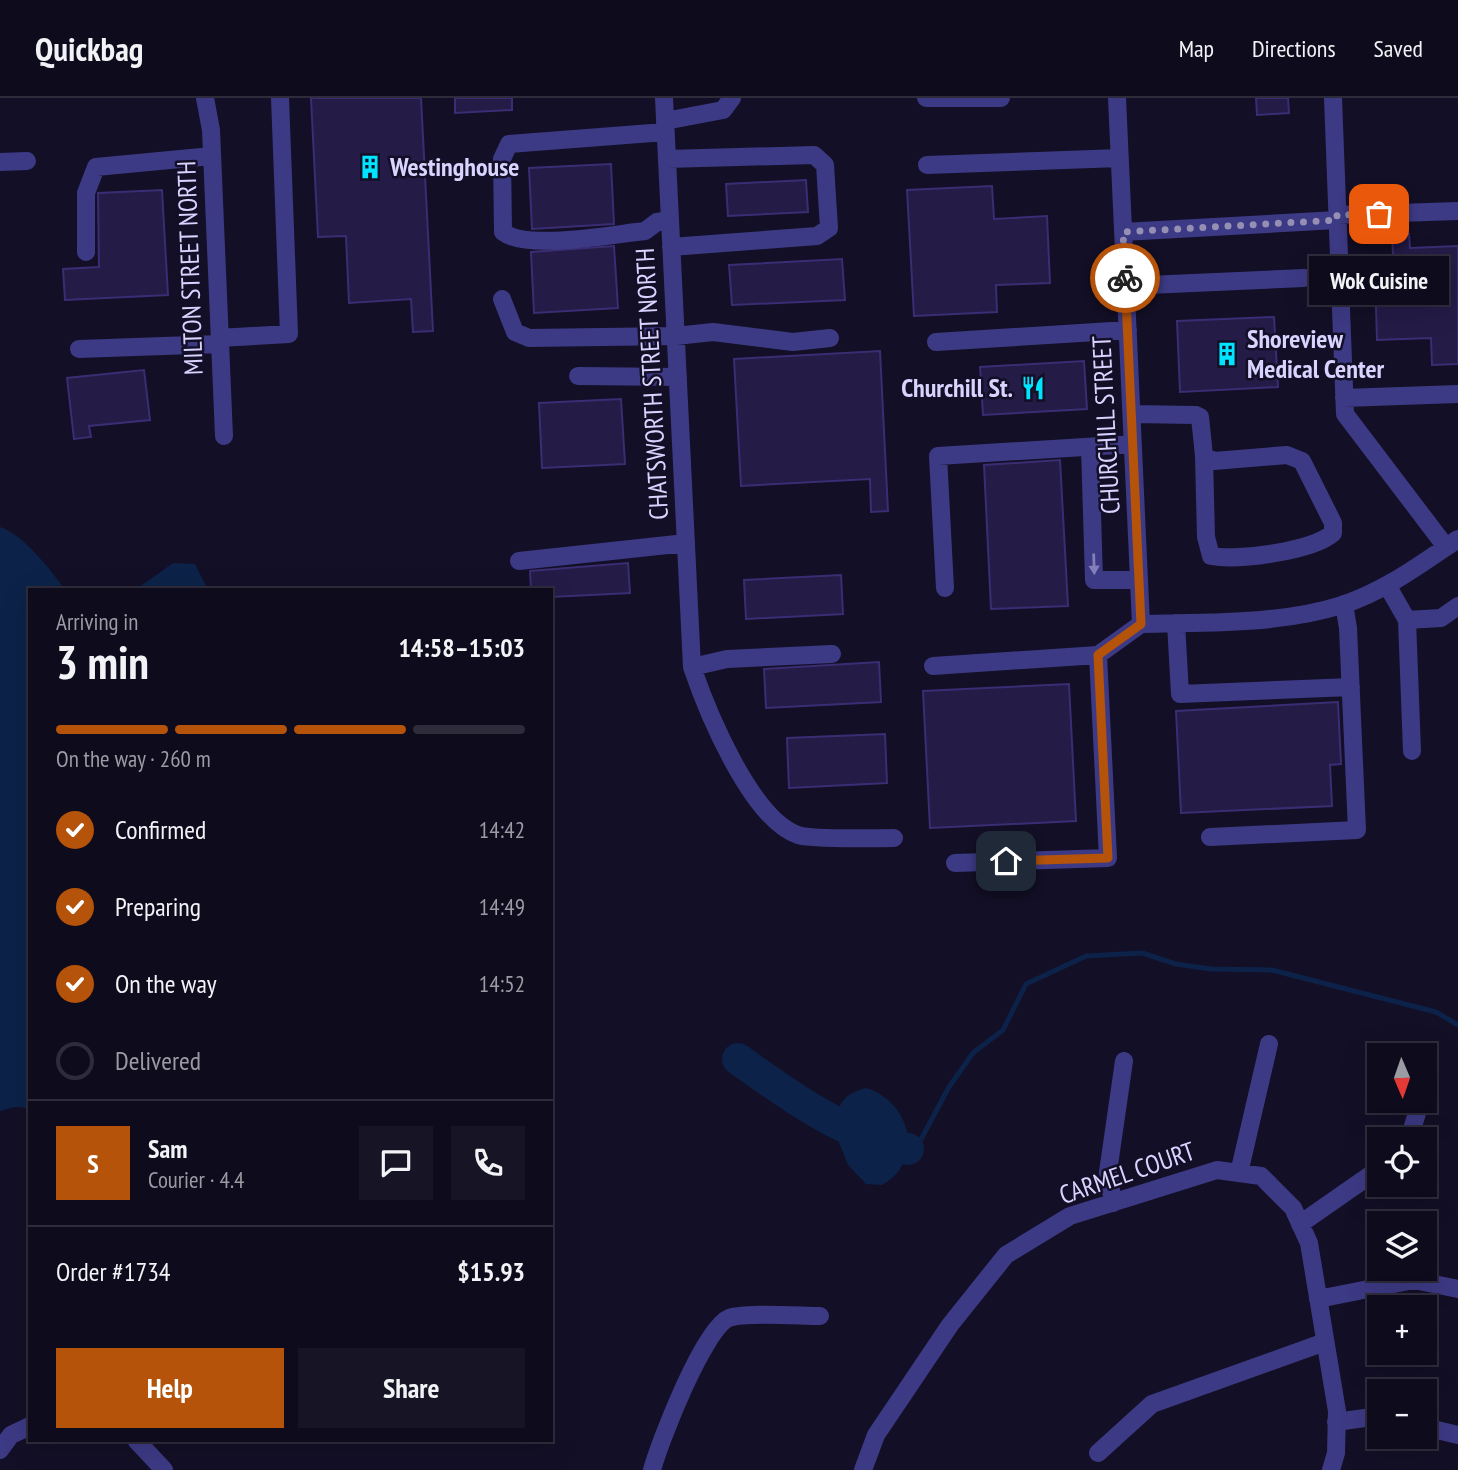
<!DOCTYPE html>
<html lang="en">
<head>
<meta charset="utf-8">
<style>
	body { margin:0; font-family:"PT Sans Narrow",sans-serif; background:#171425; color:#f1f3f6; height:100vh; display:flex; flex-direction:column; font-size:26px; white-space:nowrap }
	* { box-sizing:border-box; margin:0 }
	p { font-size:23px; color:#9b9ba3 }
	.icon { flex:none; width:38px; height:38px; fill:none; stroke:currentColor; stroke-width:2; stroke-linecap:round; stroke-linejoin:round }
	.map { position:relative; flex:1; overflow:hidden }
	.panel { position:absolute; left:28px; top:490px; width:525px; height:854px; display:flex; flex-direction:column; background:#0e0b1c; border-radius:0px; box-shadow:0 7px 28px #0002,0 0 0 2px #2e2b3b }
	.panel>* { flex:none }
	.needle { width:46px; rotate:178deg }
	.buttons { position:absolute; left:1367px; top:945px; display:grid; gap:14px }
	.buttons a { display:grid; place-items:center; width:70px; height:70px; border-radius:0px; background:#0e0b1c; box-shadow:0 7px 28px #0002,0 0 0 2px #2e2b3b; font-size:35px }
	.pin { position:absolute; display:grid; place-items:center; width:60px; height:60px; color:#fff; margin:-30px; border-radius:14px; box-shadow:0 4px 10px #0006 }
	.courier { position:absolute; display:grid; place-items:center; width:70px; height:70px; margin:-35px; border:5px solid #b45309; border-radius:50%; background:#fff; color:#222; box-shadow:0 2px 9px #0007 }
	.bubble { position:absolute; height:49px; border-radius:0px; background:#0e0b1c; box-shadow:0 7px 28px #0002,0 0 0 2px #2e2b3b; font-size:23px; font-weight:700; line-height:49px; text-align:center }
	.headline em { font-style:normal; font-weight:700 }
	.headline div { display:flex; flex-direction:column-reverse }
	.headline { display:flex; align-items:center; justify-content:space-between; height:119px; padding:0 28px }
	h1 { font-size:46px; font-weight:700; line-height:52px }
	.bar { display:grid; grid-template-columns:repeat(4,1fr); gap:10px 7px; align-content:center; height:84px; padding:0 28px }
	.bar i { height:9px; border-radius:5px; background:#2e2b3b }
	.bar .active { background:#b45309 }
	.bar p { grid-column:span 4 }
	.line { display:flex; align-items:center; gap:18px; padding:0 28px; border-top:2px solid #2e2b3b }
	.line div { flex:1 }
	.round { display:grid; place-items:center; flex:none; width:74px; height:74px; border-radius:0px; background:#171425 }
	ol { padding:0 28px; list-style:none }
	li { display:flex; align-items:center; gap:21px; height:77px }
	li p { margin-inline-start:auto }
	li .icon { padding:7px; border-radius:50%; background:#b45309; color:#fff; stroke-width:4 }
	li:last-child { color:#9b9ba3 }
	li i { width:38px; height:38px; border:4px solid #2e2b3b; border-radius:50% }
	.button { display:flex; gap:14px; margin-top:auto; padding:14px 28px }
	.button a { flex:1; height:80px; border-radius:0px; background:#b45309; color:#fff; font-size:28px; font-weight:700; line-height:80px; text-align:center }
	.button a+a { background:#171425; color:#f1f3f6 }
	header { display:flex; align-items:center; gap:42px; box-sizing:border-box; height:98px; padding:0 35px; background:#0e0b1c; border-bottom:2px solid #2e2b3b }
	header strong { font-size:33px }
	nav { display:flex; gap:38px; margin-inline-start:auto; font-size:24px }
	.map>svg:first-child { display:block }
	.water { fill:#0c2248 }
	.lines { fill:none; stroke-linecap:round; stroke-linejoin:round }
	.stream { stroke:#0c2248; stroke-width:5 }
	.river { stroke:#0c2248; stroke-width:32 }
	.building { fill:#241b47; stroke:#3b2d73; stroke-width:2 }
	.minor { stroke:#3d3a85; stroke-width:18 }
	.oneway { fill:#837fbc }
	.done { stroke:#948fb3; stroke-width:7; stroke-dasharray:0 12.6 }
	.route { stroke:#b45309; stroke-width:9 }
	.labels { text-anchor:middle; stroke-width:5; stroke-linejoin:round; paint-order:stroke }
	.poi-label { font-size:26px; font-weight:bold; fill:#d9d4ff; stroke:#130f26; text-anchor:start }
	.street-label { font-size:26px; fill:#d9d4ff; stroke:#130f26 }
</style>
</head>
<body>
<header>
<strong>Quickbag</strong>
<nav><a>Map</a><a>Directions</a><a>Saved</a></nav>
</header>
<div class="map">
<svg width="1458" height="1372" viewBox="0 0 1458 1372">
	<rect width="100%" height="100%" fill="#130f26"/>
	<!-- water -->
	<path class="water" d="M0,429C22,435 52,473 65,492H30V1010L14,1009L0,1013Z
		M173,465L195,466L208,492H135Z
		M866,990C910,1003 926,1062 882,1087L866,1086L848,1067L832,1027C839,1006 844,995 866,990Z"/>
	<g class="lines">
		<!-- stream -->
		<path class="stream" d="M908,1051L919,1045L949,989L973,955L1003,932L1026,886L1086,858L1142,855L1176,866L1211,871L1272,872L1436,914L1458,927"/>
		<!-- river -->
		<path class="river" d="M738,961C792,1000 842,1036 908,1051"/>
	</g>
	<!-- building -->
	<path class="building" d="M311,0H421L433,233L413,234L411,201L349,205L346,138L318,139Z
		M455,0H512V12L455,15Z
		M1256,0H1288L1289,15L1257,17Z
		M611,66L614,126L532,131L529,70Z
		M806,82L808,114L728,118L726,86Z
		M992,88L994,121L1047,118L1050,185L996,187L997,214L914,218L907,92Z
		M162,92L168,197L65,202L63,171L99,169L98,95Z
		M1392,136H1409L1410,150L1458,148V266L1432,267L1431,240L1377,242L1375,176H1372L1371,158L1393,157Z
		M614,148L618,210L534,215L531,154Z
		M842,161L845,202L732,207L729,167Z
		M1274,219L1278,289L1180,294L1177,223Z
		M880,253L888,413L871,414L870,381L741,388L734,261Z
		M1084,263L1087,311L983,317L980,269Z
		M144,272L150,322L89,328L91,339L74,341L67,280Z
		M621,301L625,366L542,370L539,305Z
		M1060,362L1068,508L991,511L984,367Z
		M628,465L630,495L551,499V492H531L530,473Z
		M841,477L843,516L746,521L744,482Z
		M879,564L881,604L766,610L764,571Z
		M1069,586L1076,723L930,730L923,593Z
		M1338,604L1341,666L1330,667L1332,708L1181,715L1176,613Z
		M885,636L887,685L789,690L787,640Z"/>
	<g class="lines">
		<!-- minor -->
		<path class="minor" d="M205,0L211,32L224,338
			M664,0L692,569C707,613 751,721 798,737C813,742 874,740 894,740
			M926,0H1001
			M1117,0L1141,526
			M1333,0L1345,316L1446,449
			M665,23L723,12L732,0
			M665,34L509,46L502,61L503,134C527,153 614,136 645,133L657,124L670,122
			M667,61L814,57L825,67L829,130L817,138L671,149
			M0,64L27,63
			M927,67L1120,60
			M1337,117L1458,113
			M1123,134L1337,122
			M86,154V95L96,69L212,58
			M1126,188L1304,180
			M502,201L515,234L529,240L676,238L713,234L793,244L830,240
			M219,240L289,236L280,0
			M936,244L1128,232
			M79,251L220,246
			M578,278L678,279
			M1344,300L1458,296
			M1132,316L1196,317L1200,319L1204,358L1214,363L1287,357L1302,363L1333,425V435C1313,453 1238,463 1211,458L1206,439L1204,358
			M1090,349L1094,482H1139
			M519,463L686,445
			M1387,487L1407,522L1441,520L1458,508
			M945,490L938,358L1133,346
			M1407,522L1412,653
			M1176,525L1180,596L1351,589
			M1141,526C1208,524 1278,527 1342,507C1385,493 1421,466 1458,441
			M933,568L1098,557
			M692,569L727,561L832,556
			M1210,739L1357,732L1348,530L1344,506
			M955,765L1108,760L1098,557L1141,526
			M1409,1041L1417,1015L1410,1003
			M1239,1075L1269,946
			M1113,1105L1108,1074L1124,963
			M1300,1126L1379,1071
			M1318,1201L1414,1182L1458,1191
			M1336,1324L1379,1318
			M1424,1329L1458,1337
			M136,1342L164,1372
			M0,1352L11,1337L30,1328
			M1098,1355L1152,1306L1325,1244
			M652,1372C660,1343 704,1230 729,1220C745,1214 800,1218 820,1218
			M863,1372L876,1337L950,1227L1006,1157L1070,1118L1217,1072L1261,1078L1293,1110L1309,1145L1337,1313L1336,1355L1331,1372"/>
	</g>
	<!-- one-way arrows -->
	<defs><path id="oneway-solid" d="M-6-.8H1V-3.2L6.5 0L1 3.2V.8H-6Z" transform="scale(1.75)"/></defs>
	<use class="oneway" href="#oneway-solid" transform="translate(1094 466) rotate(88)"/>
	<g class="lines">
		<!-- done -->
		<path class="done" d="M1125,180L1123,134L1337,122V117L1379,116"/>
		<!-- route -->
		<path class="route" d="M1006,763L1108,760L1098,557L1141,526L1125,180"/>
	</g>
	<!-- icons -->
	<defs>
		<g id="building-bare" transform="scale(1.89)"><path d="M-4-6H4V6H1V3H-1V6H-4ZM-2.5-4.3h1.7v1.8h-1.7ZM.8-4.3h1.7v1.8H.8ZM-2.5-1h1.7V.8h-1.7ZM.8-1h1.7V.8H.8Z" fill="#00e5ff" stroke="#130f26" stroke-width="2.5" paint-order="stroke"/></g>
		<g id="restaurant-bare" transform="scale(1.89)"><path d="M-5-6h1v4h1v-4h1v4h1v-4h1v5L-1.5 .5V6h-2V.5L-5-1ZM5-6V6H3V1.5H1.5Q1.5-4 5-6Z" fill="#00e5ff" stroke="#130f26" stroke-width="2.5" paint-order="stroke"/></g>
	</defs>
	<g fill-rule="evenodd">
		<use href="#building-bare" x="370" y="69"/>
		<use href="#building-bare" x="1227" y="256"/>
		<use href="#restaurant-bare" x="1033" y="290"/>
	</g>
	<g class="labels">
		<!-- poi labels -->
		<g class="poi-label">
			<text x="390" y="78">Westinghouse</text>
			<text x="1247" y="250">Shoreview<tspan x="1247" dy="30">Medical Center</tspan></text>
			<text x="1013" y="299" text-anchor="end">Churchill St.</text>
		</g>
		<!-- street labels -->
		<g class="street-label">
			<text transform="translate(190 170) rotate(-92)" y="9">MILTON STREET NORTH</text>
			<text transform="translate(652 286) rotate(-93)" y="9">CHATSWORTH STREET NORTH</text>
			<text transform="translate(1106 327) rotate(-93)" y="9">CHURCHILL STREET</text>
			<text transform="translate(1127 1075) rotate(-19)" y="9">CARMEL COURT</text>
		</g>
	</g>
</svg>
<div class="buttons">
<a><svg class="needle" viewBox="-14 -14 28 28"><path d="M0-13l5 13h-10z" fill="#e53935"/><path d="M0 13l5-13h-10z" fill="#9b9ba3"/></svg></a>
<a><svg class="icon" aria-label="locate" viewBox="0 0 24 24"><circle cx="12" cy="12" r="6"/><path d="M12 2v4M12 18v4M2 12h4M18 12h4"/></svg></a>
<a><svg class="icon" aria-label="layers" viewBox="0 0 24 24"><path d="M12 4l9 5-9 5-9-5zM3 14l9 5 9-5"/></svg></a>
<a>+</a>
<a>−</a>
</div>
<div class="pin" style="left:1379px;top:116px;background:#ea580c"><svg class="icon" aria-label="bag" viewBox="0 0 24 24"><path d="M5 8h14l-1 12H6zM9 8a3 3 0 0 1 6 0"/></svg></div>
<div class="pin" style="left:1006px;top:763px;background:#1f2937"><svg class="icon" aria-label="home" viewBox="0 0 24 24"><path d="M3 11l9-7 9 7M6 9v11h12V9"/></svg></div>
<div class="courier" style="left:1125px;top:180px"><svg class="icon" aria-label="bike" viewBox="0 0 24 24"><circle cx="6" cy="16" r="4"/><circle cx="18" cy="16" r="4"/><path d="M6 16l4-8h5l3 8M10 8l3 8H6M13 5h3"/></svg></div>
<div class="bubble" style="left:1309px;top:158px;width:140px">Wok Cuisine</div>
<section class="panel">
<div class="headline"><div><h1>3 min</h1><p>Arriving in</p></div><em>14:58–15:03</em></div>
<div class="bar"><i class="active"></i><i class="active"></i><i class="active"></i><i></i><p>On the way · 260 m</p></div>
<ol>
<li><svg class="icon" aria-label="check" viewBox="0 0 24 24"><path d="M5 12l5 5 9-10"/></svg>Confirmed<p>14:42</p></li>
<li><svg class="icon" aria-label="check" viewBox="0 0 24 24"><path d="M5 12l5 5 9-10"/></svg>Preparing<p>14:49</p></li>
<li><svg class="icon" aria-label="check" viewBox="0 0 24 24"><path d="M5 12l5 5 9-10"/></svg>On the way<p>14:52</p></li>
<li><i></i>Delivered</li>
</ol>
<div class="line" style="height:126px"><b class="round" style="background:#b45309;color:#fff">S</b><div><b>Sam</b><p>Courier · 4.4</p></div><a class="round"><svg class="icon" aria-label="chat" viewBox="0 0 24 24"><path d="M4 5h16v11H9l-5 4z"/></svg></a><a class="round"><svg class="icon" aria-label="phone" viewBox="0 0 24 24"><path d="M5 4h4l2 5-3 2q2 4 5 5l2-3 5 2v4C11 20 4 13 5 4z"/></svg></a></div>
<div class="line" style="height:91px"><div>Order #1734</div><b>$15.93</b></div>
<div class="button"><a>Help</a><a>Share</a></div>
</section>
</div>
</body>
</html>
